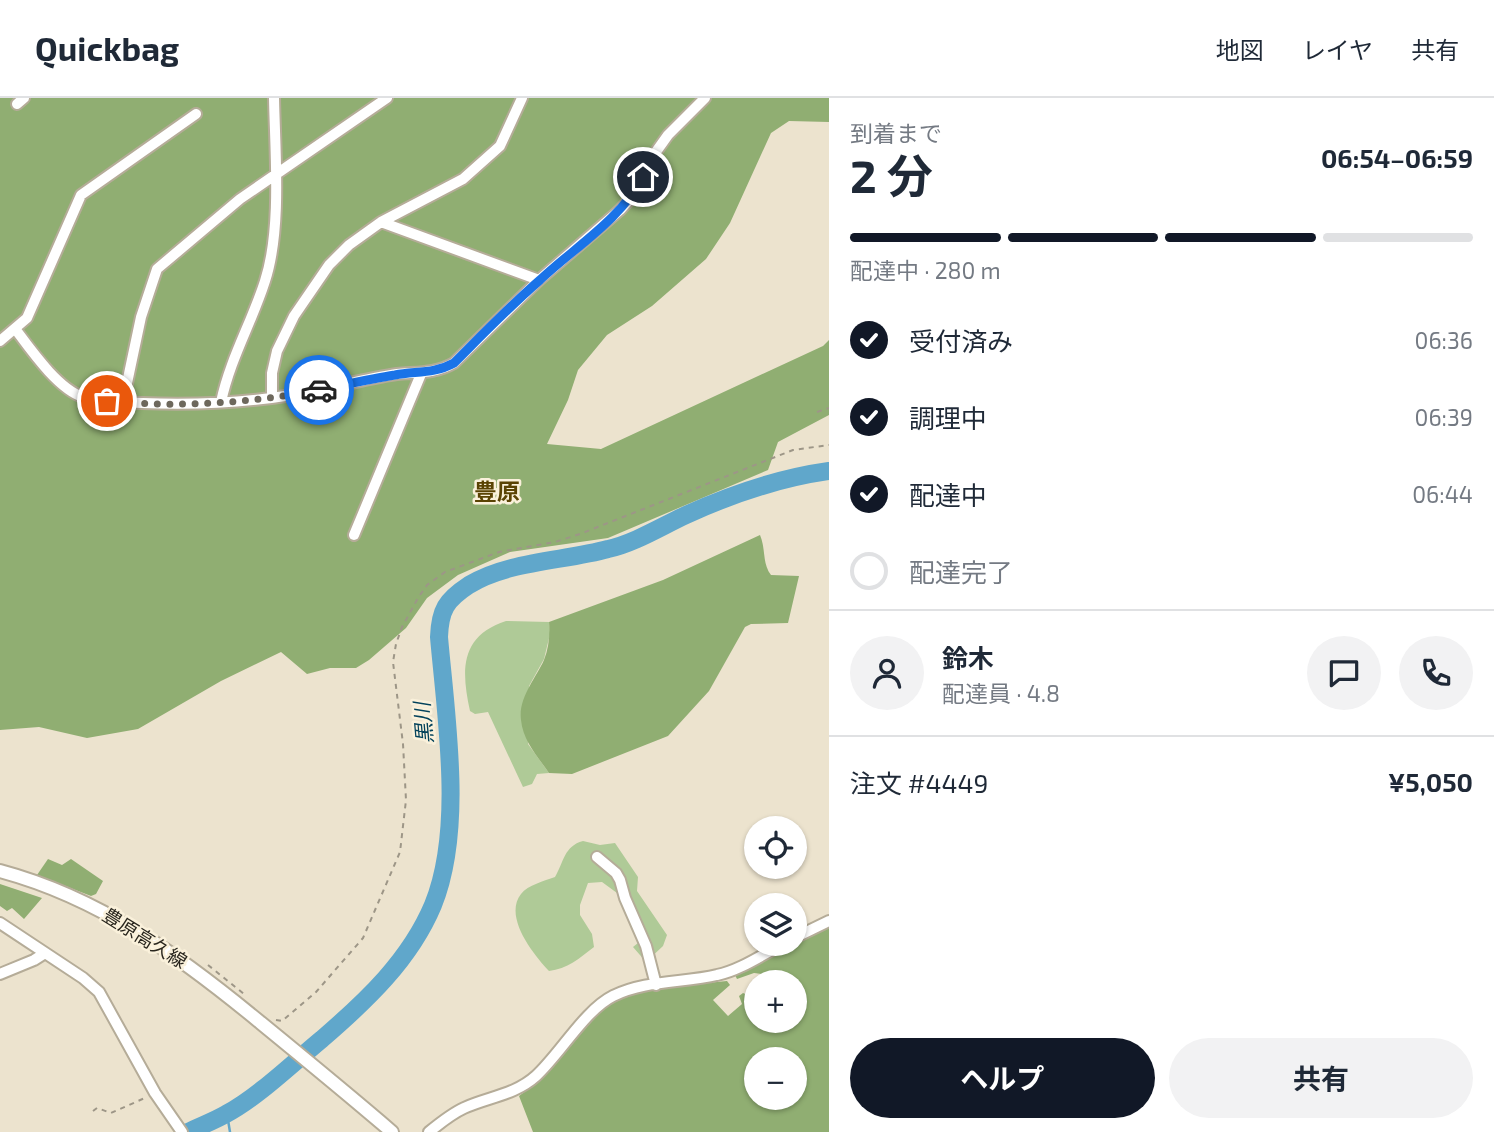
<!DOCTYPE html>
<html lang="ja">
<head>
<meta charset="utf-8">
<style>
	body { margin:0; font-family:"Exo 2","Noto Sans JP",sans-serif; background:#f2f2f3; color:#1f2937; height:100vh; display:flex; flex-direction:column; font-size:26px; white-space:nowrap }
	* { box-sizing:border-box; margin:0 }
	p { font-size:23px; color:#747a83 }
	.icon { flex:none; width:38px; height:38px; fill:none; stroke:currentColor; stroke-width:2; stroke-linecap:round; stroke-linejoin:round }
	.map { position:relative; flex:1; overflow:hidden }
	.side { display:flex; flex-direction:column; background:#fff; width:665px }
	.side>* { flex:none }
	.buttons { position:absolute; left:744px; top:718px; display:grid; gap:14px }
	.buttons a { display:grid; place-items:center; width:63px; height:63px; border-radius:50%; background:#fff; box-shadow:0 2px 5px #0004; font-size:35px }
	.pin { position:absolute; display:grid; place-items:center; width:60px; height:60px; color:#fff; margin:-30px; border:4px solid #fff; border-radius:50%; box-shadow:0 2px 7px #0007 }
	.courier { position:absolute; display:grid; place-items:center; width:70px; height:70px; margin:-35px; border:5px solid #1a73e8; border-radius:50%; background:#fff; color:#222; box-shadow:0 2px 9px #0007 }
	.summary em { font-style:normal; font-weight:700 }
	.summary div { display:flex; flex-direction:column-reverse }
	.summary { display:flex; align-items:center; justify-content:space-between; height:119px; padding:0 21px }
	h1 { font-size:46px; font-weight:700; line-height:52px }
	.bar { display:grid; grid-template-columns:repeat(4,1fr); gap:10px 7px; align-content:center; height:84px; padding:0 21px }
	.bar i { height:9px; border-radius:5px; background:#e0e1e3 }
	.bar .on { background:#111827 }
	.bar p { grid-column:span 4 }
	.line { display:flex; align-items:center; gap:18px; padding:0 21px; border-top:2px solid #e0e1e3 }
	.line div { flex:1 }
	.round { display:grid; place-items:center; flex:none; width:74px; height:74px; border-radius:37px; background:#f2f2f3 }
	ol { padding:0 21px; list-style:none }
	li { display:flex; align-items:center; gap:21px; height:77px }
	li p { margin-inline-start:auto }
	li .icon { padding:7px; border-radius:50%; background:#111827; color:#fff; stroke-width:4 }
	li:last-child { color:#747a83 }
	li i { width:38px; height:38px; border:4px solid #e0e1e3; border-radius:50% }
	.action { display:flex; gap:14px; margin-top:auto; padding:14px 21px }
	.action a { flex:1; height:80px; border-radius:42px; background:#111827; color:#fff; font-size:28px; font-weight:700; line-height:80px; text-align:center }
	.action a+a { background:#f2f2f3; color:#1f2937 }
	header { display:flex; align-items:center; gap:42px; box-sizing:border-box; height:98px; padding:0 35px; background:#fff; border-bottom:2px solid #e0e1e3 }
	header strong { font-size:33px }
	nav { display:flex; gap:38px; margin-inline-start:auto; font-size:24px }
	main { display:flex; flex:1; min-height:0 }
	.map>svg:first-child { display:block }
	.green { fill:#afca97 }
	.forest { fill:#90ae72; fill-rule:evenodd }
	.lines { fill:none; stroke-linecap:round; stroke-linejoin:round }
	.stream { stroke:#60a7cb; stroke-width:2.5 }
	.river { stroke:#60a7cb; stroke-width:18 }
	.minor-casing { stroke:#b5ac98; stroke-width:14 }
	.major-casing { stroke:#b5ac98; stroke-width:16 }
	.path { stroke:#9d9687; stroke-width:2; stroke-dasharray:5 5; stroke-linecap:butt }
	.minor { stroke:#fff; stroke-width:10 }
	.major { stroke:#fff; stroke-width:12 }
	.done { stroke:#6d685c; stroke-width:7; stroke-dasharray:0 12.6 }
	.route { stroke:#1a73e8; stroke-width:9 }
	.labels { text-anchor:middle; stroke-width:5; stroke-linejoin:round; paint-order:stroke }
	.street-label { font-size:19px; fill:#29261e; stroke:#faf1db }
	.water-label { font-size:21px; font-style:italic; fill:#03425b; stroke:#faf1db }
	.quarter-label { font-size:23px; font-weight:bold; fill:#5a4303; stroke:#faf1db }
</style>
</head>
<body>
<header>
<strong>Quickbag</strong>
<nav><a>地図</a><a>レイヤ</a><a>共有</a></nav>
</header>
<main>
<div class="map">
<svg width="829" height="1034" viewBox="0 0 829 1034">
	<rect width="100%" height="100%" fill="#ece3ce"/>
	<!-- green -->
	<path class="green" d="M506,523L549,524L550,536L544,561L529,588L528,646L549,675L537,676L532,686L523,689L488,614L475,616L470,613C461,572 460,538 506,523Z
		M583,743L600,747L615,745L638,779L637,793L667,837L663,848L646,864L633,849L638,845L626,794L617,795L602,784L588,785L580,807V817L592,836L594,849C580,860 567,871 549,873C534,857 503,819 521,796C528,787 544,783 555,779C564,764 564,748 583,743Z"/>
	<!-- forest -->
	<path class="forest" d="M0,0H829V24L789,23L771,35L730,125L706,161L652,208L607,237L578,272L568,302L547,346L601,351L823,248L829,242V317L778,344L768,372L608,440L510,454L458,477L427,500L406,530L369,562L356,570H330L307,576L281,554L221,583L138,631L87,640L39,629L0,632Z
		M760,437C766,451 762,465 771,477L799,478L788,525L751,526L745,529L709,593L668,638L572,676L549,675C538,659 523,643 521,622C518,600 536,580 544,562C549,550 550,536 549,524L663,482Z
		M48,761L62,767L71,761L103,783L96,796L91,798L37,777Z
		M0,786L42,800L24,821L12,810L7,813L0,808Z
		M829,828V1034H533L519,998L544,979L601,911L615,901L643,891L727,883L730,887L713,902L728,918L742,906L739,898L743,895L756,901V922H794V884H776L770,877L754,875L737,881L735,877ZM756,961H794V999H756Z"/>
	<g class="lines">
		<!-- stream -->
		<path class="stream" d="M227,1016L230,1034"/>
		<!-- river -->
		<path class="river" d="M188,1034C200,1028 214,1023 226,1016C258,999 294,964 322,941C366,903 410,862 433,807C464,731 446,620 439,539C440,512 446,502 469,487C508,463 565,463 608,451C635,445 662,428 686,417C732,396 779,380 829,373"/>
		<!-- minor casing -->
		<g class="minor-casing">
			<path id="minor" d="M17,6L24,0
				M381,124L539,182
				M16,232C31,252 58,291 83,299C101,305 123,304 142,305C191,307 242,305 292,297C327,292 361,281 397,276C417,274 435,276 454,265L539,182L620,112L632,99L653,58L668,37L705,0
				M0,243L27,220L81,97L196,16
				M272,299V275L277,253L294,218L329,167L349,147L381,124L463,81L500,48L522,0
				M123,304L141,219L157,171L240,101L387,0
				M221,304C230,261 252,224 265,183C282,131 275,54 274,0
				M354,437L421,276
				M597,759L616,775L620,782L625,800L646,848L656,887
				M0,825L83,880L99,894L155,995L182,1034
				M794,840L829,823
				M0,876L34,862L45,855
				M429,1034C440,1025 451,1016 464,1010C488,999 515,997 536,978C560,956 585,912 613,898C645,882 684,885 717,877C741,872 763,856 785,845"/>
		</g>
		<!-- major casing -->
		<g class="major-casing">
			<path id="major" d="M0,773C101,800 181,859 261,925C305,961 349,997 392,1034"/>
		</g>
		<!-- path -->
		<path class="path" d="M817,314L829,310
			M208,867L244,896
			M276,922L282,923L316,894L363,840L400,754L406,702L403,646L393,564L396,546L402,529L418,500L427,487L445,474L499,454L555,444L580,436L793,352L829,347
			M93,1013L97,1010L111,1015L147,999"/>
		<!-- minor -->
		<use href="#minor" class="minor"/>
		<!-- major -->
		<use href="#major" class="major"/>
	</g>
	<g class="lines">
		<!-- done -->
		<path class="done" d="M107,303C177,310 250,305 319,292"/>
		<!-- route -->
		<path class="route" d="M319,292C344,287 369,281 395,277C416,273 434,276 454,265C482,237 510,208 540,182C575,149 620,122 643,79"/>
	</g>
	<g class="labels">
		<!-- street labels -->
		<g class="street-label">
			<text transform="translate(145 840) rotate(32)" y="7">豊原高久線</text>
		</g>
		<!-- water labels -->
		<g class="water-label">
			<text transform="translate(424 625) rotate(-95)" y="7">黒川</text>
		</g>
		<!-- quarter labels -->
		<g class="quarter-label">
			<text x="497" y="402">豊原</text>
		</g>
	</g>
</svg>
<div class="buttons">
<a><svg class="icon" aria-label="locate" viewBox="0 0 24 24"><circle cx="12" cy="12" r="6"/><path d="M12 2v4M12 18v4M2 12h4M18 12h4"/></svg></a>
<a><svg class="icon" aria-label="layers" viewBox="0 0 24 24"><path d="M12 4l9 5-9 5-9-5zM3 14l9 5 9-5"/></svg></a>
<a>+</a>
<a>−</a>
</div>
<div class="pin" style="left:107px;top:303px;background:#ea580c"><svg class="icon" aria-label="bag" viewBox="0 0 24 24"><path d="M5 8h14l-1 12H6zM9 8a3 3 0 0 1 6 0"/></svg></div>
<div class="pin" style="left:643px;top:79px;background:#1f2937"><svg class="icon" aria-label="home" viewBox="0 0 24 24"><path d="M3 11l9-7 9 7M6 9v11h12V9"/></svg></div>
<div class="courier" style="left:319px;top:292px"><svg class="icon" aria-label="car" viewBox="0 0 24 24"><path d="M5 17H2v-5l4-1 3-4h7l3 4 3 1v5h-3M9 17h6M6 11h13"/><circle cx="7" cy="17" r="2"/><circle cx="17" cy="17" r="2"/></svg></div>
</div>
<section class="side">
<div class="summary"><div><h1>2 分</h1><p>到着まで</p></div><em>06:54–06:59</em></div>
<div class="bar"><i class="on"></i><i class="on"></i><i class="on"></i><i></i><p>配達中 · 280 m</p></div>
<ol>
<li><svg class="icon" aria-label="check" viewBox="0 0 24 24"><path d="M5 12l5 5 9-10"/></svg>受付済み<p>06:36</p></li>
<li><svg class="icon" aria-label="check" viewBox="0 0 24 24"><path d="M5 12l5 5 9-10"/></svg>調理中<p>06:39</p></li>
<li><svg class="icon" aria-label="check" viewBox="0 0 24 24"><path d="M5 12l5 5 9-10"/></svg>配達中<p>06:44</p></li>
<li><i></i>配達完了</li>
</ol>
<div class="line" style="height:126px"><a class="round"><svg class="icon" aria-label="person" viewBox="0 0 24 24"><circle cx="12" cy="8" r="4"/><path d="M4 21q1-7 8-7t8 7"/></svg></a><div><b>鈴木</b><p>配達員 · 4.8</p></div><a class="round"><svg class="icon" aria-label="chat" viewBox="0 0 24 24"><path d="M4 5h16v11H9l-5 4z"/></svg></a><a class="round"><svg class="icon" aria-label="phone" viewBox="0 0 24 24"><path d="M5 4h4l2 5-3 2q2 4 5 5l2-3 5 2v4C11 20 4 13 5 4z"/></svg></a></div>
<div class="line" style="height:91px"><div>注文 #4449</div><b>¥5,050</b></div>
<div class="action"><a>ヘルプ</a><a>共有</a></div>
</section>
</main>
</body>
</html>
